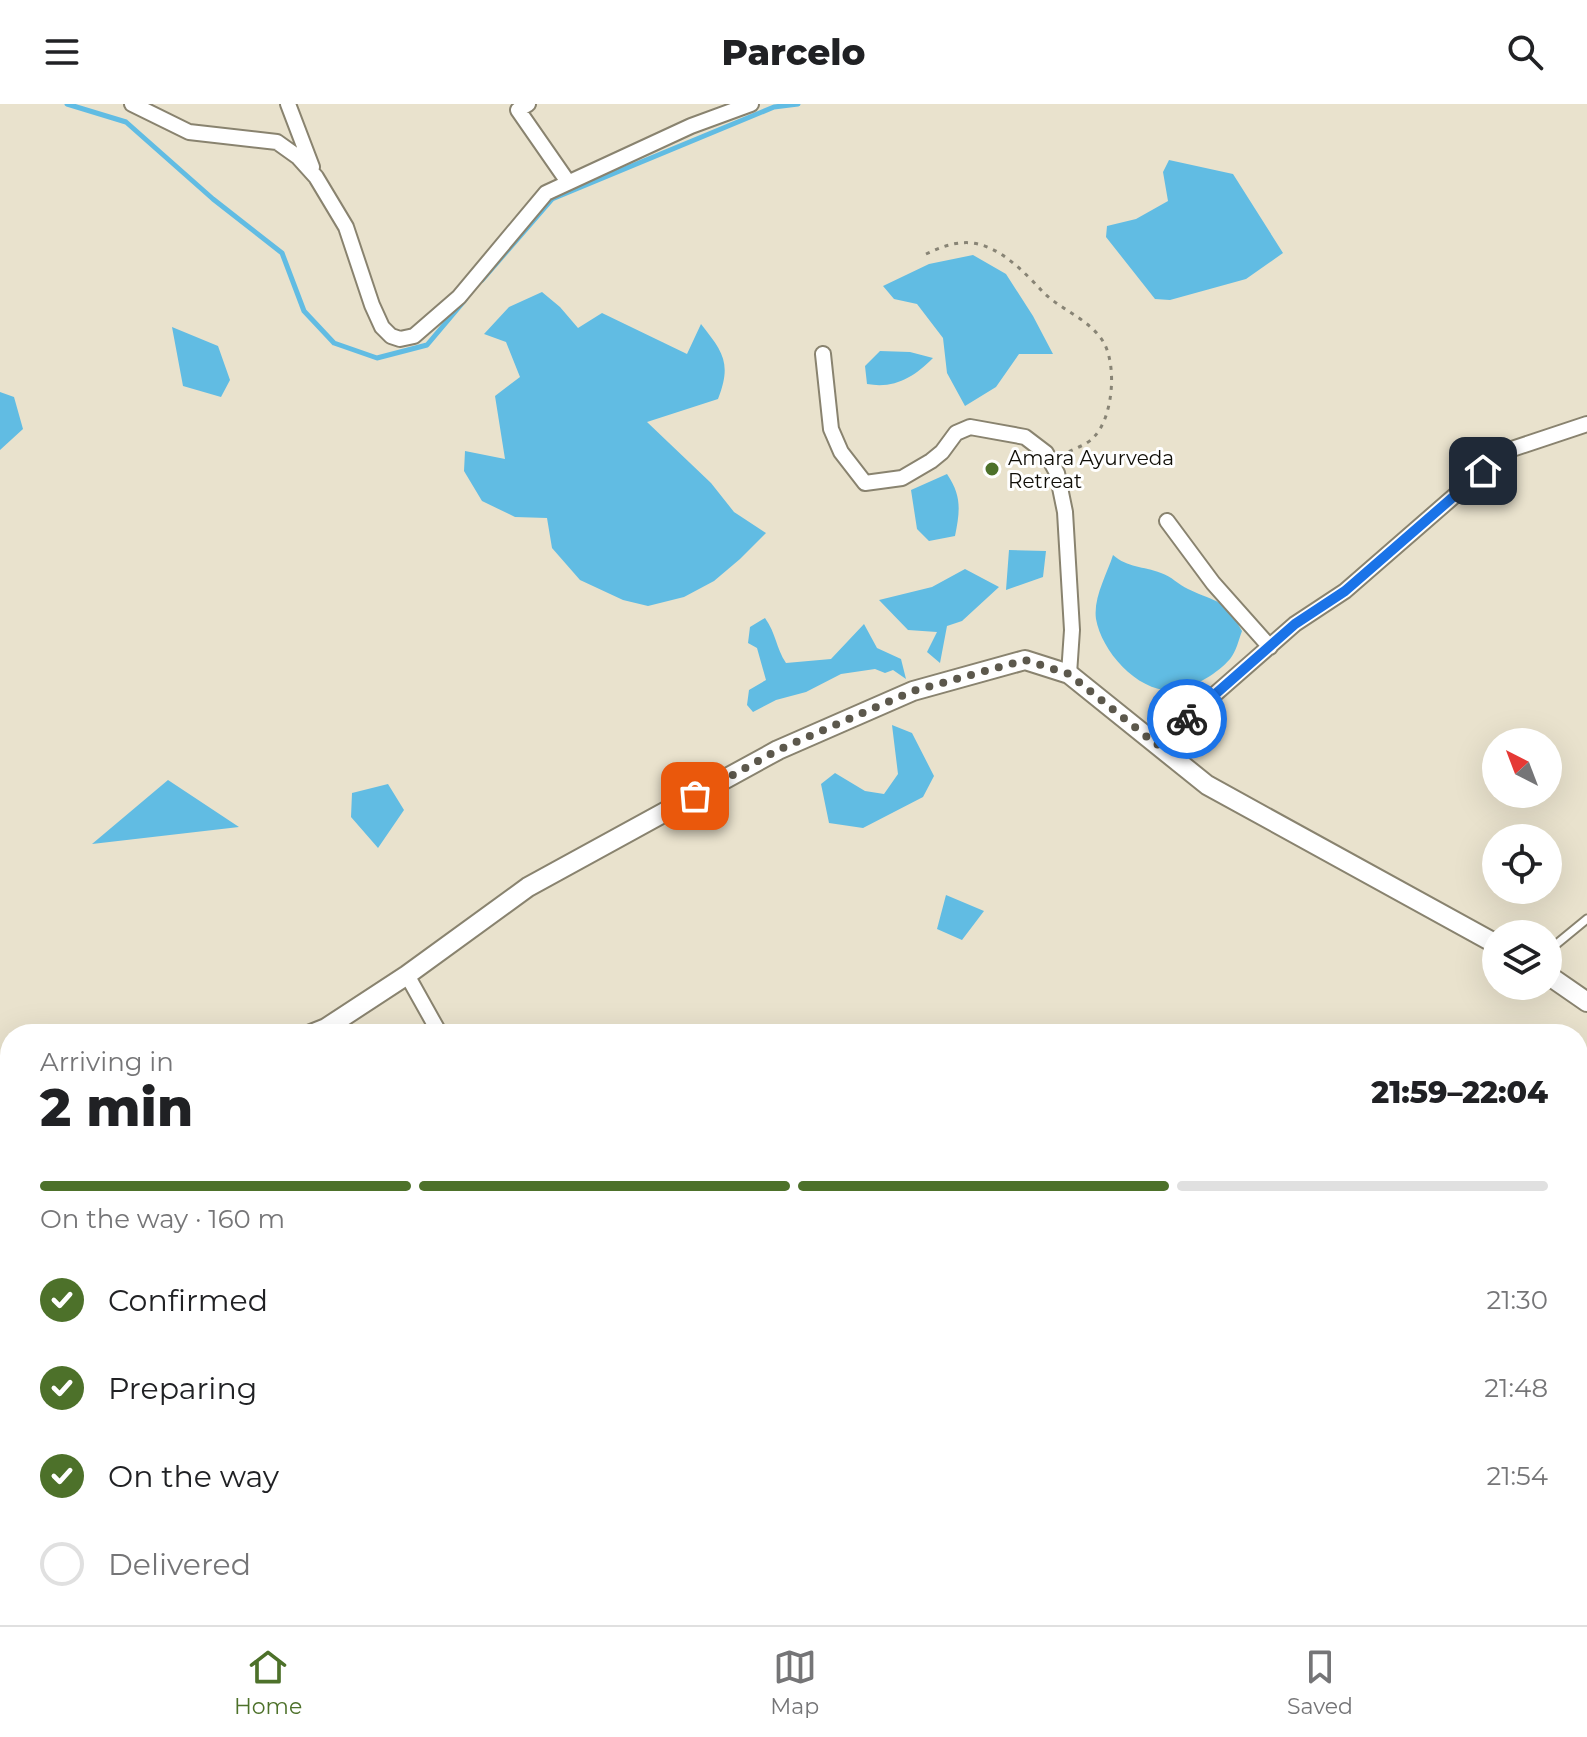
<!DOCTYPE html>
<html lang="en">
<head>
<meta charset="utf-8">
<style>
	body { margin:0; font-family:Montserrat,sans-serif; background:#f2f2f2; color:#202124; height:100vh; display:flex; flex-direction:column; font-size:30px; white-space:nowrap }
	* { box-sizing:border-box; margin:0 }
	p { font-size:26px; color:#757577 }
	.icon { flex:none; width:44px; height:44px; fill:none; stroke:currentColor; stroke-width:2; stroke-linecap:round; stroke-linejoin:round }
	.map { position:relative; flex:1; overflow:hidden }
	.sheet { position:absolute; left:0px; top:920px; width:1588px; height:602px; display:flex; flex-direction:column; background:#fff; border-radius:32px 32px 0 0; box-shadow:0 8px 32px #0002 }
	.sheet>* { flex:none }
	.needle { width:52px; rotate:318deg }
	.tools { position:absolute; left:1482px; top:624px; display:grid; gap:16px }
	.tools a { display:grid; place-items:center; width:80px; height:80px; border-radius:50%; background:#fff; box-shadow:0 8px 32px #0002; font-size:40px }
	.pin { position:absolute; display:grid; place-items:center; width:68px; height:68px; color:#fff; margin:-34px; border-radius:16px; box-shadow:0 4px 12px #0006 }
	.courier { position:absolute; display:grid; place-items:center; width:80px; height:80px; margin:-40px; border:6px solid #1a73e8; border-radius:50%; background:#fff; color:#222; box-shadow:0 2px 10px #0007 }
	.headline em { font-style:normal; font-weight:800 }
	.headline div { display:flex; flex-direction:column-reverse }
	.headline { display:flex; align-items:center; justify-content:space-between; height:136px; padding:0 40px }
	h1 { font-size:52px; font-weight:800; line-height:60px }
	.bar { display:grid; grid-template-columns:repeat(4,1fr); gap:12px 8px; align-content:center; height:96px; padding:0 40px }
	.bar i { height:10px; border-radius:6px; background:#e0e0e0 }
	.bar .on { background:#4d712a }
	.bar p { grid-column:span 4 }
	ol { padding:0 40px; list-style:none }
	li { display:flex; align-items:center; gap:24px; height:88px }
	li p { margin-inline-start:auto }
	li .icon { padding:8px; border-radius:50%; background:#4d712a; color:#fff; stroke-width:4 }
	li:last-child { color:#757577 }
	li i { width:44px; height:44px; border:4px solid #e0e0e0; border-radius:50% }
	header { display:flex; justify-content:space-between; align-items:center; height:104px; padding:0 40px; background:#fff; font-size:36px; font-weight:800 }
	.dock { display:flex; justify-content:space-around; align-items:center; height:112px; border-top:2px solid #e0e0e0; background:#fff; font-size:22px; color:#757577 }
	.dock a { display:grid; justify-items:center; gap:4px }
	.dock .on { color:#4d712a }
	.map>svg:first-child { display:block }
	.water { fill:#61bce3 }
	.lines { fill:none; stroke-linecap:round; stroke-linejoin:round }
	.stream { stroke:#61bce3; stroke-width:5 }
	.service-casing { stroke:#89836f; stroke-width:11 }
	.minor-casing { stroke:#89836f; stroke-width:18 }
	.tertiary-casing { stroke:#89836f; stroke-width:22 }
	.path { stroke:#888475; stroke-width:3; stroke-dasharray:4 6; stroke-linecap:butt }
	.service { stroke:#fff; stroke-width:7 }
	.minor { stroke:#fff; stroke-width:14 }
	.tertiary { stroke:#fff; stroke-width:18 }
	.done { stroke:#5c584c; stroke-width:8; stroke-dasharray:0 14.4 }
	.route { stroke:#1a73e8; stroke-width:10 }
	.poi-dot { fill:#4d712a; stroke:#fff; stroke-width:3 }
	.labels { text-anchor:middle; stroke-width:6; stroke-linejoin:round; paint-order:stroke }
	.poi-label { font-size:20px; fill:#100e07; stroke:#fff; text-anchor:start }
</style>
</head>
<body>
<header><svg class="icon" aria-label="menu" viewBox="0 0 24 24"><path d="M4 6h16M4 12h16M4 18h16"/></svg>Parcelo<svg class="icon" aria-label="search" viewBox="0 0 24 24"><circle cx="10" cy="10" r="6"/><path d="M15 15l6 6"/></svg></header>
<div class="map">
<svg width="1587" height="1521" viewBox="0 0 1587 1521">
	<rect width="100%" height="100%" fill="#e9e2cd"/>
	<!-- water -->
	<path class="water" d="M1169,56L1233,70L1283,149L1246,175L1170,196L1155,195L1106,133L1107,122L1136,115L1168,97L1163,68Z
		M973,151L1006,170L1033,212L1053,250H1019L996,283L965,302L947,269L943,234L917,200L894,195L883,182L929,160Z
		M542,188L560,203L578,224L602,209L687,250L701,220C723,248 732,259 718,295L647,318L711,379L734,408L766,429L740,455L714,477L684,493L648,502L623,496L580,476L552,444L547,414L515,413L482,397L464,367L465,347L505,355L495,292L520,273L506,238L484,230L509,203Z
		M172,223L218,242L230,276L221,293L183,282Z
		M880,247L910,248L933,254C914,273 895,285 867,280L865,262Z
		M0,288L14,293L23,325L0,346Z
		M947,370C962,392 960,407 955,432L929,437L917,425L911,386Z
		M1009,446L1046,447L1043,473L1006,486Z
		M1113,451C1128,464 1143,462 1161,469C1171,472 1179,481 1188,485C1219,500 1223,493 1242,527C1239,535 1236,548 1230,555C1218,569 1196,582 1178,586C1141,592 1102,549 1096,515C1093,494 1107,470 1113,451Z
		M965,465L999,483L962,517L947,522L940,559L927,548L937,528L908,526L879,496L932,483Z
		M765,514C776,529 776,544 786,559L831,555L864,520L877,544L901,555L906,575L893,566L885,569L875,565L841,570L806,588L776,596L753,608L747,601L749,586L766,576L757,544L748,539L750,523Z
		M892,621L912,629L934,672L923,693L863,724L829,719L821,680L835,669L865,687L884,690L898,670Z
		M168,676L239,723L92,740Z
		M388,680L404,706L378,744L351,713L352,689Z
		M946,791L984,807L962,836L937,825Z"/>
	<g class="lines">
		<!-- stream -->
		<path class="stream" d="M67,0L126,18L213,95L282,149L304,207L334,239L377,254L427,241L465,196
			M482,176L552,95L774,3L798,0"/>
		<!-- service casing -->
		<g class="service-casing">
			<path id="service" d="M1548,847L1587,815"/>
		</g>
		<!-- minor casing -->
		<g class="minor-casing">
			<path id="minor" d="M132,0L189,28L277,38L298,53L316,73L346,123L372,201L382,223L391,232L400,235L414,232L459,193L546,89L691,22L751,0
				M288,0L312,63
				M528,0L518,6L568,78
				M823,250L831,325L841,348L865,379L902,374L931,357L942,348L956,329L970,323L1025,333L1046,349L1057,369L1065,408L1072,526L1069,570
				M1167,417L1213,479L1270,543
				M1157,641L1295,520L1345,487L1506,347L1587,320
				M407,871L440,930
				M0,1379L10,1369
				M314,1512L321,1521
				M684,1512L698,1521
				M822,1512L827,1521
				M1448,1512L1456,1521
				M530,1521L583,1512"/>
		</g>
		<!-- tertiary casing -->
		<g class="tertiary-casing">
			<path id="tertiary" d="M1548,871L1587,898
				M311,930L326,924L407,871L528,783L778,646L913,587L1025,556L1069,570L1207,681L1496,840
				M0,1019L10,1015"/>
		</g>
		<!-- path -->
		<path class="path" d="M926,150C941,143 956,137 973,139C1001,143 1025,169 1043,188C1062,207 1090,215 1104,239C1117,263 1113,313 1094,333C1087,341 1071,346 1062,351"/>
		<!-- service -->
		<use href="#service" class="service"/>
		<!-- minor -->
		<use href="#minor" class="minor"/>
		<!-- tertiary -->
		<use href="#tertiary" class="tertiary"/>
	</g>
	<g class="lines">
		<!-- done -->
		<path class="done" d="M695,692L778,646L913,587L1025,556L1069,570L1157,641L1187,615"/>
		<!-- route -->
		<path class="route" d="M1187,615L1295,520L1345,487L1483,367"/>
	</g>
	<!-- markers -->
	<circle class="poi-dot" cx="992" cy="365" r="8"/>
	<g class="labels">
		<!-- poi labels -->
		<g class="poi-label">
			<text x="1008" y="361">Amara Ayurveda<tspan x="1008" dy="23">Retreat</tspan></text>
		</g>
	</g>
</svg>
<div class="tools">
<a><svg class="needle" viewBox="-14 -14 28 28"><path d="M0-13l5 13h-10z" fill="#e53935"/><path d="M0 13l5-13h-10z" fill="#757577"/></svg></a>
<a><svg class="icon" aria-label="locate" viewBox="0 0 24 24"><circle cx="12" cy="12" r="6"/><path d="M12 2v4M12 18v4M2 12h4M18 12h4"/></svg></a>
<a><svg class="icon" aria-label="layers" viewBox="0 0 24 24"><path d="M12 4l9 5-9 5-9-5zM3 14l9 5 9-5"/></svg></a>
</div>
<div class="pin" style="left:695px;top:692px;background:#ea580c"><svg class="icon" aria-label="bag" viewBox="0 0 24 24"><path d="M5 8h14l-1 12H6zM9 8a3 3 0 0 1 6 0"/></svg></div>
<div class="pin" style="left:1483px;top:367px;background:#1f2937"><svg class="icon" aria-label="home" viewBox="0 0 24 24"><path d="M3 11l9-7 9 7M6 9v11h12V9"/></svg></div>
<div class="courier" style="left:1187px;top:615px"><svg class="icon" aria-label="bike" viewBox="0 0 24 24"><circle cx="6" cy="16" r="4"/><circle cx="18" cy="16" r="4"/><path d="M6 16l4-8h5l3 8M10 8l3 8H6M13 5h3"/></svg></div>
<section class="sheet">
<div class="headline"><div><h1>2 min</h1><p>Arriving in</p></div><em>21:59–22:04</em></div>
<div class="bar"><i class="on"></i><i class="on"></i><i class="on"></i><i></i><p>On the way · 160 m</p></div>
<ol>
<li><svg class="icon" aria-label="check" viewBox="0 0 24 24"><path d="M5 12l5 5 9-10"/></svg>Confirmed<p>21:30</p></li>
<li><svg class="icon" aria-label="check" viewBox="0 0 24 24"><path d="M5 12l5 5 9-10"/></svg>Preparing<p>21:48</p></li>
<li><svg class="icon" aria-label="check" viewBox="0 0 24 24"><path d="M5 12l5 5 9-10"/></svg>On the way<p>21:54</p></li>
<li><i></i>Delivered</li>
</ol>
</section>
</div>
<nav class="dock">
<a class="on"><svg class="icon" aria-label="home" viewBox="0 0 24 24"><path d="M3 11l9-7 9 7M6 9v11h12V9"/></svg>Home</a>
<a><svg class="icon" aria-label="map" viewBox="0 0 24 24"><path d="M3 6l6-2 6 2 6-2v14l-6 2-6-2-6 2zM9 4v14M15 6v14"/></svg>Map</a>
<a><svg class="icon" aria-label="saved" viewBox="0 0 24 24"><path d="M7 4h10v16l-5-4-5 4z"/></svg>Saved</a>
</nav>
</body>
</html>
